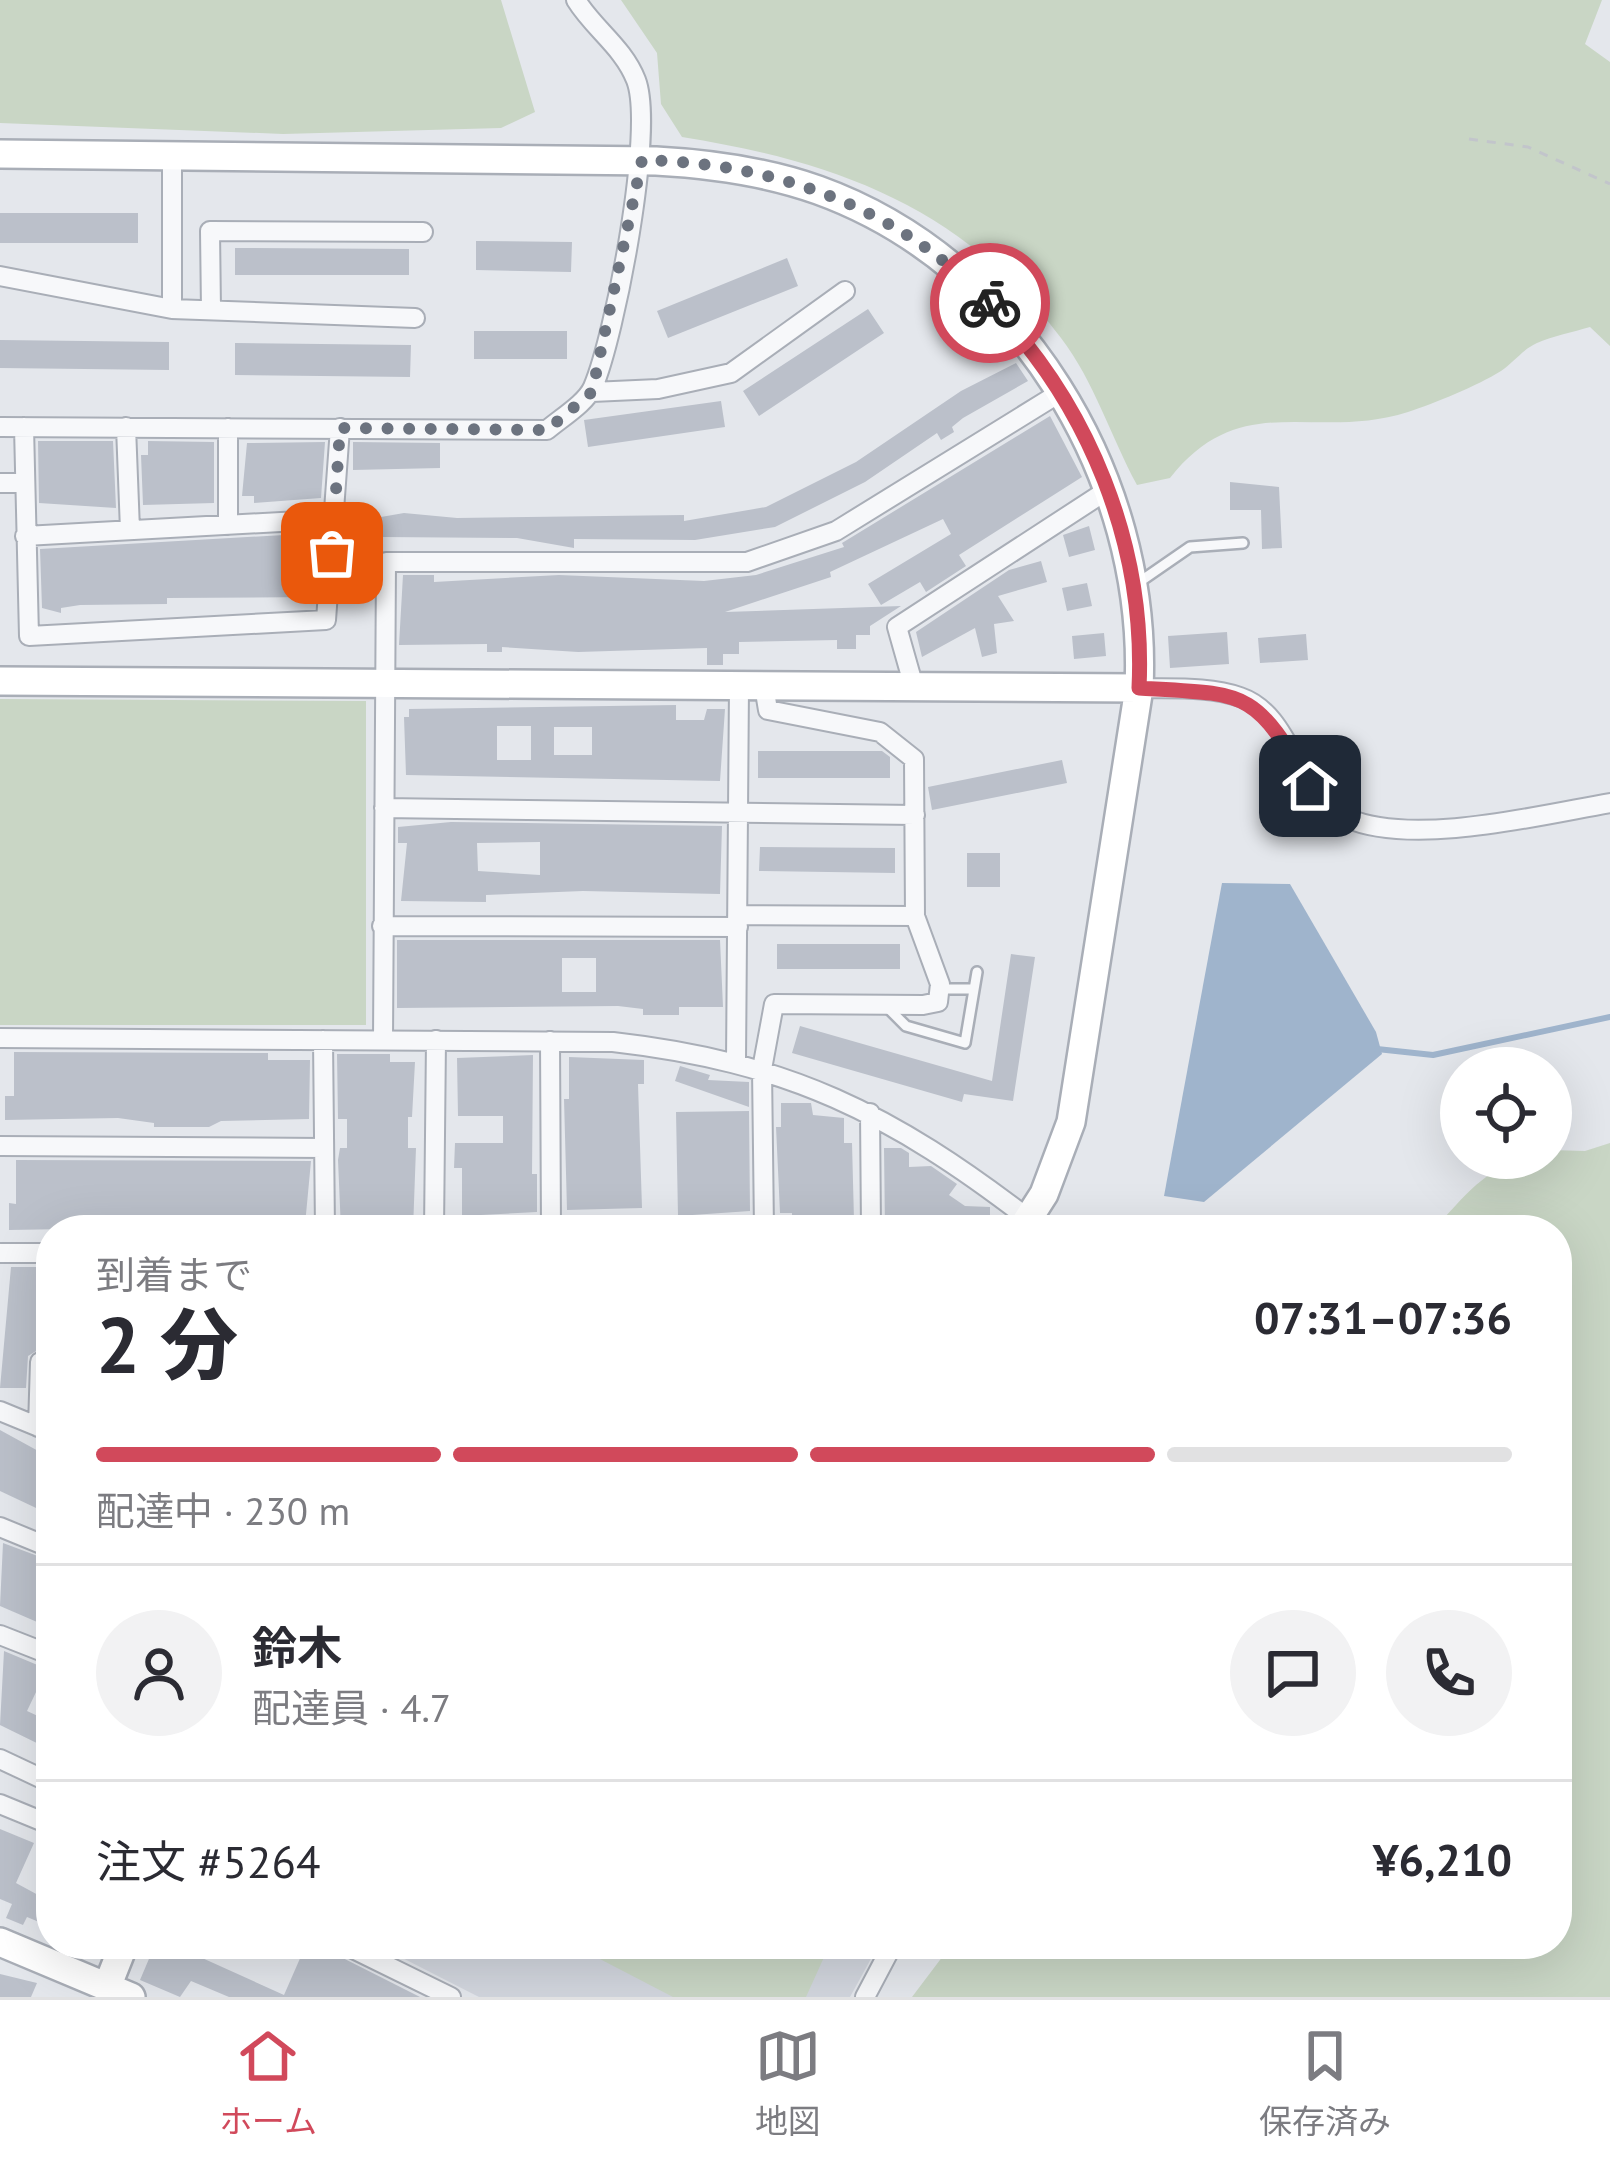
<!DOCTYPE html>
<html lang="ja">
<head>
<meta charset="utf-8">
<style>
	body { margin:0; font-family:"PT Sans","Noto Sans JP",sans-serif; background:#f2f2f3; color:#2b2b33; height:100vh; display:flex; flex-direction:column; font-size:45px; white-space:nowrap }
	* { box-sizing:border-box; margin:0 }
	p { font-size:39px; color:#7c7c81 }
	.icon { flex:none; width:66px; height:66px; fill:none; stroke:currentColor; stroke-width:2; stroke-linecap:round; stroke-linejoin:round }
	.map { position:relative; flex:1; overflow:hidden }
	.sheet { position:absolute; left:36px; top:1215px; width:1536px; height:744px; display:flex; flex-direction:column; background:#fff; border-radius:48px; box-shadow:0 12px 48px #0002 }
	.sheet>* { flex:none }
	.tools { position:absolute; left:1440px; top:1047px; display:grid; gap:24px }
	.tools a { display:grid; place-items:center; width:132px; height:132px; border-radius:50%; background:#fff; box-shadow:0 12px 48px #0002; font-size:60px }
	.pin { position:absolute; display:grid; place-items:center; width:102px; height:102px; color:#fff; margin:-51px; border-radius:24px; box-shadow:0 6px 18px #0006 }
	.courier { position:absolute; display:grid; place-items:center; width:120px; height:120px; margin:-60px; border:9px solid #d1495b; border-radius:50%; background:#fff; color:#222; box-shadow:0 3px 15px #0007 }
	.headline em { font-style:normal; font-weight:800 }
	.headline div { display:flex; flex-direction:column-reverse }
	.headline { display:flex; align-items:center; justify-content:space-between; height:204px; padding:0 60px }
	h1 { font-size:78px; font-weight:800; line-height:90px }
	.bar { display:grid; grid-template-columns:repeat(4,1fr); gap:18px 12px; align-content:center; height:144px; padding:0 60px }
	.bar i { height:15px; border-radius:9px; background:#e1e1e2 }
	.bar .current { background:#d1495b }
	.bar p { grid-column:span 4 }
	.line { display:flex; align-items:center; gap:30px; padding:0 60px; border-top:3px solid #e1e1e2 }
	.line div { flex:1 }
	.round { display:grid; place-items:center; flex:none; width:126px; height:126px; border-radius:63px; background:#f2f2f3 }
	.menu { display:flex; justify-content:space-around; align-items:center; height:168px; border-top:3px solid #e1e1e2; background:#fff; font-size:33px; color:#7c7c81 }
	.menu a { display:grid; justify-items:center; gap:6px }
	.menu .current { color:#d1495b }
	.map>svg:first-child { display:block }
	.built { fill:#d2d6de }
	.green { fill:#c9d6c5 }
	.water { fill:#9fb4cc }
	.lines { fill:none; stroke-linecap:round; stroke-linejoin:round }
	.stream { stroke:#9fb4cc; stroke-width:6 }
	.building { fill:#bbc0ca; fill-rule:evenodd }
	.lane-casing { stroke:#a9aeb7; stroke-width:14 }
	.street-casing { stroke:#a9aeb7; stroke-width:22 }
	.secondary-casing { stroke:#a9aeb7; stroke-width:32 }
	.path { stroke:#c2c5cb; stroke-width:3; stroke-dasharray:9 9; stroke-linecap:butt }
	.lane { stroke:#f7f8fa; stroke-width:9 }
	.street { stroke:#f7f8fa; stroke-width:18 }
	.secondary { stroke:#fff; stroke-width:27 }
	.done { stroke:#6c737f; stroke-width:12; stroke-dasharray:0 21.6 }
	.route { stroke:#d1495b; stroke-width:15 }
</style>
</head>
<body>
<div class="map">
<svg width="1610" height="1997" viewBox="0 0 1610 1997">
	<rect width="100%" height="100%" fill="#e4e7ec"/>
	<!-- built -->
	<path class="built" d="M375,1944H879L850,1997H479Z"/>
	<!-- green -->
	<path class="green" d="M0,0H501L535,112L501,128L283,134L0,123Z
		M621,0H1602L1585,44L1610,62V346L1590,327C1573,332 1553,336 1537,343C1523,349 1513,363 1501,371C1477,386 1435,403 1408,412C1315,442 1242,387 1170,478L1137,485C1111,437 1094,381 1061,338C963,208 838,162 682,137L661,104L657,53Z
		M0,699L366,701V1025H0Z
		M1610,1143V1997H912L952,1944H1557V1230H1433C1472,1189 1491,1158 1551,1158V1150L1585,1151Z
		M571,1944H830L806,1997H673Z"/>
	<!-- water -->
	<path class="water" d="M1222,883L1290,884L1376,1032L1382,1054L1204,1202L1164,1196Z"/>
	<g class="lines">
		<!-- stream -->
		<path class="stream" d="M1377,1049L1433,1055L1610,1017"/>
	</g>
	<!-- building -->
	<path class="building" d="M0,213H138V243H0Z
		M476,241L572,242L571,272L476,270Z
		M235,248L409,249V275H235Z
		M787,258L798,286L668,338L657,311Z
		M868,309L884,333L759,416L743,391Z
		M474,331H567V359H474Z
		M0,340L169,342V370L0,368Z
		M235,343L411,345L410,377L235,375Z
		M1016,363L1028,381L963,418L952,427L954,432L941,440L937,433L865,482L775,527L695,540L574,539V548L517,538L381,537V517L404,513L457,518L684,515V521L766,507L856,462L961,391Z
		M721,401L725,427L588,447L584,420Z
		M1050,416L1082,477L959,555L966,566L926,592L920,582L881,605L868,584L951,534L943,519L830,572L831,577L725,612L901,606L870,626V635H856V649H837V640L739,642V654H723V665H707V648L578,652L502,647V652H487V644L399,645L403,575H434V582L559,575L704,581L756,575L844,547L842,543Z
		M38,441H113L116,508L39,503Z
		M148,441L214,442V503L143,505L141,455H148Z
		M325,442L321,498L254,503V496H242L247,443Z
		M353,442L440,443V468L353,470Z
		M1230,482L1279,487L1282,548L1262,549L1261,510H1230Z
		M1089,526L1095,550L1069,557L1063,535Z
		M319,533L314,597L167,598V604L80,605L61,608V613L42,608L40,549Z
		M1041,561L1047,582L998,596L1014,621L994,624L997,653L982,657L975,628L922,657L916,632L1009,570Z
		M1087,583L1092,606L1067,611L1062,588Z
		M1227,632L1229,664L1170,668L1168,636Z
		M1104,633L1106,656L1074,659L1072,636Z
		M1306,634L1308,660L1260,663L1258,638Z
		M676,705V720H704L707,709H725L720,781L406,775L404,717H409V709ZM497,726H531V760H497ZM554,727H592V755H554Z
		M758,751H882L890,757V778H758Z
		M1062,760L1067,783L932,810L928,787Z
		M451,822L722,826L720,894L583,891L486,895V902L401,901L407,843H398V827ZM540,842V875L478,871L477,843Z
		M760,847L895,848V873L759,871Z
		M967,853H1000V887H967Z
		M397,940H720L723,1007H679V1015H643V1009L618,1006L397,1008ZM562,958H596V992H562Z
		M777,944H900V969H777Z
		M1011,954L1035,957L1013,1101L964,1094L962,1102L792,1053L800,1026L992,1081Z
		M14,1052L268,1053V1060H310L309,1119L221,1121L209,1127H154V1123L118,1118L5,1120V1096H14Z
		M337,1054H390V1062H415L412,1117H408V1148H416L413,1230H341L338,1160L340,1148H347V1119H338Z
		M533,1055L532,1174H537V1212L462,1216V1168H454L455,1143H503V1116H458L457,1058Z
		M569,1057L644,1060V1084H638L642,1208L567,1210L564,1099H569Z
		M680,1066L710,1075L708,1080L749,1082V1107L675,1081Z
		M781,1103H811L813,1115L844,1118V1143H852L854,1220L792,1219V1213H780L776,1127H781Z
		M749,1111L750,1211L678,1216L676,1112Z
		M884,1148H901L909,1153V1167L931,1166L957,1184L949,1195L965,1206L990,1207V1230H885Z
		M16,1160L311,1161L305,1225L9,1230V1203L16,1204Z
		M11,1267H42L41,1348L28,1356L26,1388H0Z
		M0,1430L51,1458V1515L0,1491Z
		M3,1543L51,1561V1628L0,1606Z
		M4,1651L47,1669L27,1711L51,1722V1750L0,1725Z
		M0,1829L34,1843L16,1883L51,1902V1927L27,1917L23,1925L6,1918L12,1904L0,1899Z
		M154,1947L176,1957L180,1948L284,1995L305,1947L322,1954L325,1949L420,1997H229L191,1981L180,1997L140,1980Z
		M0,1974L37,1983L31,1997H0Z"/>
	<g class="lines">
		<!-- lane casing -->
		<g class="lane-casing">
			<path id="lane" d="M1135,585L1190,547L1243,543
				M939,989H974
				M887,1007L906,1026L965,1043L977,972"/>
		</g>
		<!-- street casing -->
		<g class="street-casing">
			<path id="street" d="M0,276L172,309L415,318
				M172,309V155
				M211,310L210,231L423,232
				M592,392L658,389L731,373L845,291
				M0,427L547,430C561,418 586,403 593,387C615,336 655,129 636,80C623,47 594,29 576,0
				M24,427L29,636L326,620L340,428
				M126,427L130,530
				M228,428V525
				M0,483H25
				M25,536L335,519
				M914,687L897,627L1109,489
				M1139,688C1171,689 1209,686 1240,697C1293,715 1295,794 1347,818C1412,847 1541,815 1610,803
				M384,808L915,815
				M738,915L915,916
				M382,926L738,927
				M0,1038L613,1042C788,1062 891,1113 1030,1220
				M323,1040L325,1230
				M383,1040L386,562H747L836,531L1061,392
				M550,1041L551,1230
				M736,1061L739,686
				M870,1113L871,1230
				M0,1146L324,1148
				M434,1230L436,1040
				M764,1230L762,1069L774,1004L923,1005L938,1002L940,984L915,916L914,759L880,732L768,710L764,686
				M0,1253H51
				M0,1411L51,1432
				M38,1427L40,1362H51
				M0,1527L51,1548
				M0,1635L51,1655
				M0,1759L51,1783
				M0,1804L51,1825
				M343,1944L451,1997
				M865,1997L893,1944"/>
		</g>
		<!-- secondary casing -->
		<g class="secondary-casing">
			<path id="secondary" d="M0,154L656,161C711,164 765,171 818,190C1018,262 1149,477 1139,688
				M0,681L1139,688L1071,1122L1044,1194L1021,1230
				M0,1942L131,1997
				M107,1987L124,1944"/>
		</g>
		<!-- path -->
		<path class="path" d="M1469,139L1528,147L1610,184"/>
		<!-- lane -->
		<use href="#lane" class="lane"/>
		<!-- street -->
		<use href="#street" class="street"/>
		<!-- secondary -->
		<use href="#secondary" class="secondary"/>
	</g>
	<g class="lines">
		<!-- done -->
		<path class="done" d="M332,553L340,428L547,430L592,392L642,160C775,163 896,206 990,303"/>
		<!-- route -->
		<path class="route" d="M990,303C1089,405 1146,545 1139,688C1248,694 1254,689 1310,786"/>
	</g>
</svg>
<div class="tools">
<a><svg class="icon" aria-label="locate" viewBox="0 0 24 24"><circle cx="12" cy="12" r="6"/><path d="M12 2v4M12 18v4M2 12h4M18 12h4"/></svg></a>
</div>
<div class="pin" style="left:332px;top:553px;background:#ea580c"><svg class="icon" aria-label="bag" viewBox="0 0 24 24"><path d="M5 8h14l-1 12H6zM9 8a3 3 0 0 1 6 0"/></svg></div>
<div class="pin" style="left:1310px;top:786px;background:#1f2937"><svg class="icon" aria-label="home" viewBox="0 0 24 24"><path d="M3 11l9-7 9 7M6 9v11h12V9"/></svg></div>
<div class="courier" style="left:990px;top:303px"><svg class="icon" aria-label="bike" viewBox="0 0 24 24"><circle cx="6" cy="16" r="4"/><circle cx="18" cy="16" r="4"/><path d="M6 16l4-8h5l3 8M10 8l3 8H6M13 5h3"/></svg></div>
<section class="sheet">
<div class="headline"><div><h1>2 分</h1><p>到着まで</p></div><em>07:31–07:36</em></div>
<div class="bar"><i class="current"></i><i class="current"></i><i class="current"></i><i></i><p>配達中 · 230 m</p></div>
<div class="line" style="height:216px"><a class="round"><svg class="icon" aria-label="person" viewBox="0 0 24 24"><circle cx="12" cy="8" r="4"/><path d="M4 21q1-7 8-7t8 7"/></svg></a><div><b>鈴木</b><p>配達員 · 4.7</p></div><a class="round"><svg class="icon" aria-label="chat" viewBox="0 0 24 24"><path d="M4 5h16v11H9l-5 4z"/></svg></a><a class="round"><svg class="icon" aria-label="phone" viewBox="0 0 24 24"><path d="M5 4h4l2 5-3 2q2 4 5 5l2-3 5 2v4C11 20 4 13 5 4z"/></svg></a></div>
<div class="line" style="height:156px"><div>注文 #5264</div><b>¥6,210</b></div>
</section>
</div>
<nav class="menu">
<a class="current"><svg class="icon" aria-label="home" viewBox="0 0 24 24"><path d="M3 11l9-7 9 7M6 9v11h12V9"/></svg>ホーム</a>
<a><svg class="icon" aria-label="map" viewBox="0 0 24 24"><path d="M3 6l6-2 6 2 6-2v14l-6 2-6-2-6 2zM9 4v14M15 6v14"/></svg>地図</a>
<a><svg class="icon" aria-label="saved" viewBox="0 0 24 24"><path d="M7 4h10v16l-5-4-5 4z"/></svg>保存済み</a>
</nav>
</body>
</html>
